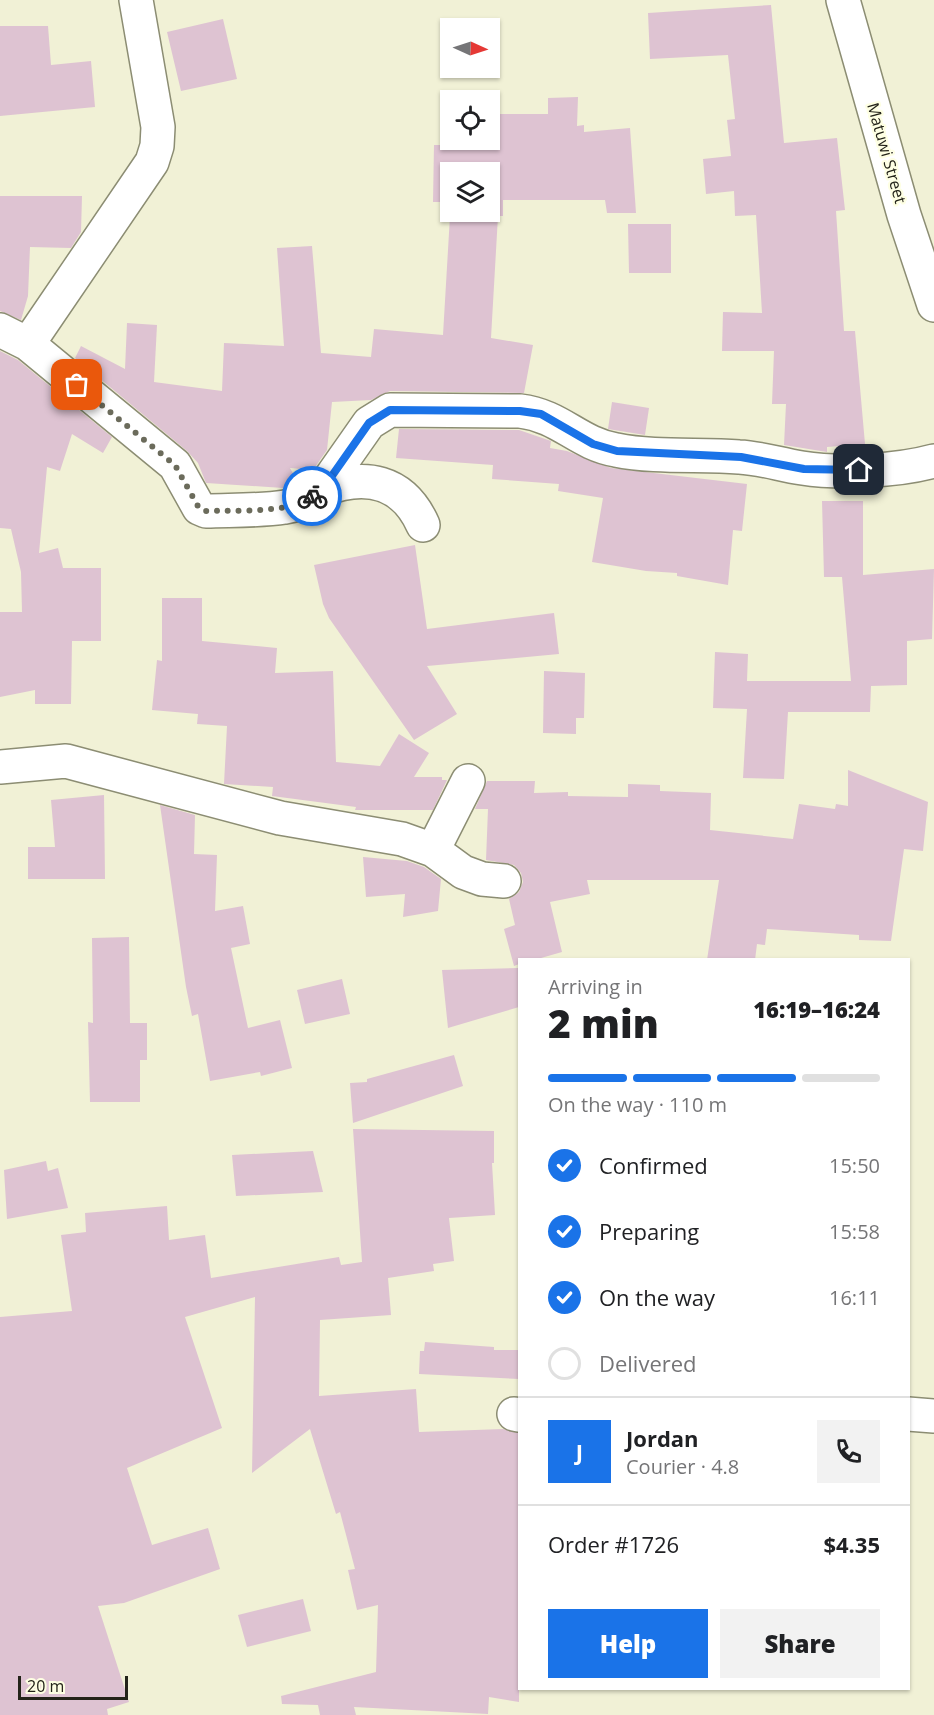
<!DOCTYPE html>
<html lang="en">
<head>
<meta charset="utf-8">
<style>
	body { margin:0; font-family:"Open Sans",sans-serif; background:#f2f2f2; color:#202124; height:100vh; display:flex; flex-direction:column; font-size:22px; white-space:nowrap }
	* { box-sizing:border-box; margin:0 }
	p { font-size:20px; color:#757577 }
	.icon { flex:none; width:33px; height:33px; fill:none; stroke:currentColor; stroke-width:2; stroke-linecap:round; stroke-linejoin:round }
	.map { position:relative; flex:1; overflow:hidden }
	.sheet { position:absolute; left:518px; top:958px; width:392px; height:732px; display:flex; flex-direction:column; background:#fff; border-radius:0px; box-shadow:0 2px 4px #0004 }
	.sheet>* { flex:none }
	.needle { width:39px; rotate:93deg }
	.fabs { position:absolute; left:440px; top:18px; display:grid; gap:12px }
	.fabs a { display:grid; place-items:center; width:60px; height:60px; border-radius:0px; background:#fff; box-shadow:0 2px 4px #0004; font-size:30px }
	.scale { position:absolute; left:18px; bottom:15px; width:110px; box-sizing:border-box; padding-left:6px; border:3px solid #232319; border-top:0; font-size:16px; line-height:21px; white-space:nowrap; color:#232319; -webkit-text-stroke:4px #feffe3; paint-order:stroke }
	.pin { position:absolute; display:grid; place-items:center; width:51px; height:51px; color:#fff; margin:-26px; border-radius:12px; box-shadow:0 3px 9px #0006 }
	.courier { position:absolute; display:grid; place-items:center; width:60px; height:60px; margin:-30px; border:4px solid #1a73e8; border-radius:50%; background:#fff; color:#222; box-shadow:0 2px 8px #0007 }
	.headline em { font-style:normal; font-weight:800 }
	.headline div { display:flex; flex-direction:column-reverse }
	.headline { display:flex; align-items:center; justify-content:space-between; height:102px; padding:0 30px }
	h1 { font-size:39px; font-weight:800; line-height:45px }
	.bar { display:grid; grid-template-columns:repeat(4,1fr); gap:9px 6px; align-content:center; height:72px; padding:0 30px }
	.bar i { height:8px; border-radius:4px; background:#e0e0e0 }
	.bar .selected { background:#1a73e8 }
	.bar p { grid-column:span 4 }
	.line { display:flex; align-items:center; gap:15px; padding:0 30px; border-top:2px solid #e0e0e0 }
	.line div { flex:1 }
	.round { display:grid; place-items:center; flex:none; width:63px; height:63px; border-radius:0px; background:#f2f2f2 }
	ol { padding:0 30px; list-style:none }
	li { display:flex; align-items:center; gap:18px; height:66px }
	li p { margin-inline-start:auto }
	li .icon { padding:6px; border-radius:50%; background:#1a73e8; color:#fff; stroke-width:4 }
	li:last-child { color:#757577 }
	li i { width:33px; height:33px; border:3px solid #e0e0e0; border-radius:50% }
	.primary-button { display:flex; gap:12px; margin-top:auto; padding:12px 30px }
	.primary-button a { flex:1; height:69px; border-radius:0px; background:#1a73e8; color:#fff; font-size:24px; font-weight:800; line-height:69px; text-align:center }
	.primary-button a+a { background:#f2f2f2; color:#202124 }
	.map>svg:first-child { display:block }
	.building { fill:#dec3d2; fill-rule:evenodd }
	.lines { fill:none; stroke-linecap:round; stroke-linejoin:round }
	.minor-casing { stroke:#8c8d73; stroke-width:36 }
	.minor { stroke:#fff; stroke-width:33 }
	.done { stroke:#6b6b5b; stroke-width:6; stroke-dasharray:0 10.8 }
	.route { stroke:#1a73e8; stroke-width:8 }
	.labels { text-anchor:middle; stroke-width:4.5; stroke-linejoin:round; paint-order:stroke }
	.street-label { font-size:16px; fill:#232319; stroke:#feffe3 }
</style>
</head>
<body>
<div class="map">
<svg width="934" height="1715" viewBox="0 0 934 1715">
	<rect width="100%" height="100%" fill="#f1f1d6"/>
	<!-- building -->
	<path class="building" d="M771,5L784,143L837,138L845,210L836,211L844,331H855L865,444L827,447V452L784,445L786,404H772L774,351H722L723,312L762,313L756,215L735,216L734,191L706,194L703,159L731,156L727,120L735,119L728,55L650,59L648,13Z
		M223,19L237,79L181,91L167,32Z
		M0,26H48L51,65L91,61L95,107L0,116Z
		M578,97L577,126L584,125V132L630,128L636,213H607L605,200H503V216H498L491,338L533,345L524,393L390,391L371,400L332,402L327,450L313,470L290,468L298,482L283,488L206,483L198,463L187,451L75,358L81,346L125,369L127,323L157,325L154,382L222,391L224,343L284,346L277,248L312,246L321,353L371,357L374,329L443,335L450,216H448V202H433L434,145H447V122H450V140H489V114H548V98ZM450,172H489V212H450Z
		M0,196H82L81,232L71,248L30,247L28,296L21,320L0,311Z
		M628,224H671V273H629Z
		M0,351L18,360L112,437L103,453L72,434L60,471L47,467L39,553L58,548L63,568H101V641H72L71,704H35V690L0,697V612H22L21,572L11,529L0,528Z
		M612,402L649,408L645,435L608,429Z
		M399,429L519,430L551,441L550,448L567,451L611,468L747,484L742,531L733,530L728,585L677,576V573L646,571L592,562L603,498L558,491L559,484L492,479L493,465L396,458Z
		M822,501H863V575L934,569L932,639L907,641V685L871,686L870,712H788L784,779L743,778L747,709L713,708L715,652L748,654L747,681H851L842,577H824Z
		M415,545L427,629L554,613L559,654L427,666L457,714L414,740L329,618L323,604L314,565Z
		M162,598H202V641L277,648L275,673L333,671L336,762L380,766L399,734L429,753L414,777H442V780H447L433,810H355L356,807L272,796L273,787L224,784L227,726L197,724L198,714L152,710L157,660L162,661Z
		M544,671L585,673L584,718H576V734L543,733Z
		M848,770L928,802L923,851L904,849L891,941L859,940V935L767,929L765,945L757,944L755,960H707L719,880H587L590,894L550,902L562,952L534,960H519V964L514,966L504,929L515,925L509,899L519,892L523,882L521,873L514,865L486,860L488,809H475L487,781H535L534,793L568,792V796L628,797V784L660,785V791L711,793L710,830L793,839L799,804L835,809L836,804L848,806Z
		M104,795L105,879H28V847H55L51,800Z
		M160,805L195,815L194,854L217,855L215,911L243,906L250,944L231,948L248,1028L280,1020L292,1068L261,1076L260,1072L210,1081L198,1014L192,1016L186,987Z
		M363,857L407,861L424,867L441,879L438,911L403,917L405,894L366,897Z
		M129,937L130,1023H147V1060H140V1102H90L88,1022L93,1023L92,938Z
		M519,968V1007L448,1028L442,970Z
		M342,979L350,1014L305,1024L297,990Z
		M454,1055L463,1086L353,1123L350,1083L367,1082V1079Z
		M353,1129L494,1131V1163H492L495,1215L449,1218L454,1261L433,1264L434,1271L388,1278L391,1315L320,1320L319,1396L416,1389L419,1432L503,1429L519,1433V1702L489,1697L488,1714L354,1707L356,1715H320L318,1705L282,1704L281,1696L376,1672L378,1605L357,1610L348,1570L355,1569L340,1512L336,1514L310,1429L252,1473L255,1297L185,1317L222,1428L127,1468L152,1545L208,1528L220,1569L124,1603L98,1606L129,1702L107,1709L108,1715H0V1317L72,1311L61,1235L86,1232L85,1213L167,1206L169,1240L205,1235L211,1278L339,1257L341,1265L362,1262Z
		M313,1151L323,1192L236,1196L232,1155Z
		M46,1161L48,1171L58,1168L68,1208L7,1219L4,1170Z
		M425,1342L494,1347V1350H519V1379L419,1374L420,1351H424Z
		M303,1599L311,1631L247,1647L238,1615Z"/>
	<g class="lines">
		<!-- minor casing -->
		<g class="minor-casing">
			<path id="minor" d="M843,0L904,215L934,305
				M0,330L28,344L175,465L199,508L206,511C232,510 259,511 285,507C302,505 308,496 322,490C365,473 403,480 423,525
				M28,344L152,162L157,146L158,127L136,0
				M322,490L369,423L390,410L520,411C561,416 577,443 616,450C655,458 699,454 739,457C761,458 781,465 802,468C839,474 898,471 934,461
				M0,767L66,761L280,818L402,839L433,850L463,872L482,879L504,881
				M433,850L468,781
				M514,1414L519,1415
				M908,1414L934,1416"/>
		</g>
		<!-- minor -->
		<use href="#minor" class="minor"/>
	</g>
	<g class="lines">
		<!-- done -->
		<path class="done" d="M77,385L175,465L199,508L206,511C232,510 293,514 312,496"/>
		<!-- route -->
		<path class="route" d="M312,496L322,490L369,423L390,410L520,411L541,414L593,444L617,451L741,457L804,469L859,470"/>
	</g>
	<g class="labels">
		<!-- street labels -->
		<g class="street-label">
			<text transform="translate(887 153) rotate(74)" y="6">Matuwi Street</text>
		</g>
	</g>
</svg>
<div class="fabs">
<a><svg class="needle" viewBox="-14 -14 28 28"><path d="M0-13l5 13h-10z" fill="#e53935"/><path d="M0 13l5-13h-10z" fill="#757577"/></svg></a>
<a><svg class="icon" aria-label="locate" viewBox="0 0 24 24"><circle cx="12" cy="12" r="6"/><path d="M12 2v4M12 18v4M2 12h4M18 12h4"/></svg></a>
<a><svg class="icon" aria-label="layers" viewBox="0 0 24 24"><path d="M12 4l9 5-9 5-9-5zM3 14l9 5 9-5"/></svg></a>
</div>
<div class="scale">20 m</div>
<div class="pin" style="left:77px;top:385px;background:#ea580c"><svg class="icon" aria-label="bag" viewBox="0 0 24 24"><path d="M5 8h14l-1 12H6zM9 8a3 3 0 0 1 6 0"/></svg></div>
<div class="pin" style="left:859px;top:470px;background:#1f2937"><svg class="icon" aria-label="home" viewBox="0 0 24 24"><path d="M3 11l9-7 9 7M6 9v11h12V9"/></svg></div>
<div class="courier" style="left:312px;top:496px"><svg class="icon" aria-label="bike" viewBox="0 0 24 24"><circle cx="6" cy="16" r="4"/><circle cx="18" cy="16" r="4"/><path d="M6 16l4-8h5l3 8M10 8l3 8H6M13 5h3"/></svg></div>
<section class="sheet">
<div class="headline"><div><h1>2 min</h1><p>Arriving in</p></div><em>16:19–16:24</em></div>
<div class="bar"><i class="selected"></i><i class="selected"></i><i class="selected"></i><i></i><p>On the way · 110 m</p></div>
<ol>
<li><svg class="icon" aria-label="check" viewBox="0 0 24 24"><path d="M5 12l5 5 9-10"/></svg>Confirmed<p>15:50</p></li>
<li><svg class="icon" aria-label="check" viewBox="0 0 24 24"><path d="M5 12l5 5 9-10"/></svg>Preparing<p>15:58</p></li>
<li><svg class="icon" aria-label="check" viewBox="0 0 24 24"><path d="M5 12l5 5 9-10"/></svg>On the way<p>16:11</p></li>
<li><i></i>Delivered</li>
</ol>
<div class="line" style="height:108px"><b class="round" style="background:#1a73e8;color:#fff">J</b><div><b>Jordan</b><p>Courier · 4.8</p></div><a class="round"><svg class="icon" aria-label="phone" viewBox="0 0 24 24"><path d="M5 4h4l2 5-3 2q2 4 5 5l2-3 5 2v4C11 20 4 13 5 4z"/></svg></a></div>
<div class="line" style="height:78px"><div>Order #1726</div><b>$4.35</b></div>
<div class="primary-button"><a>Help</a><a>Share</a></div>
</section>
</div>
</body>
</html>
